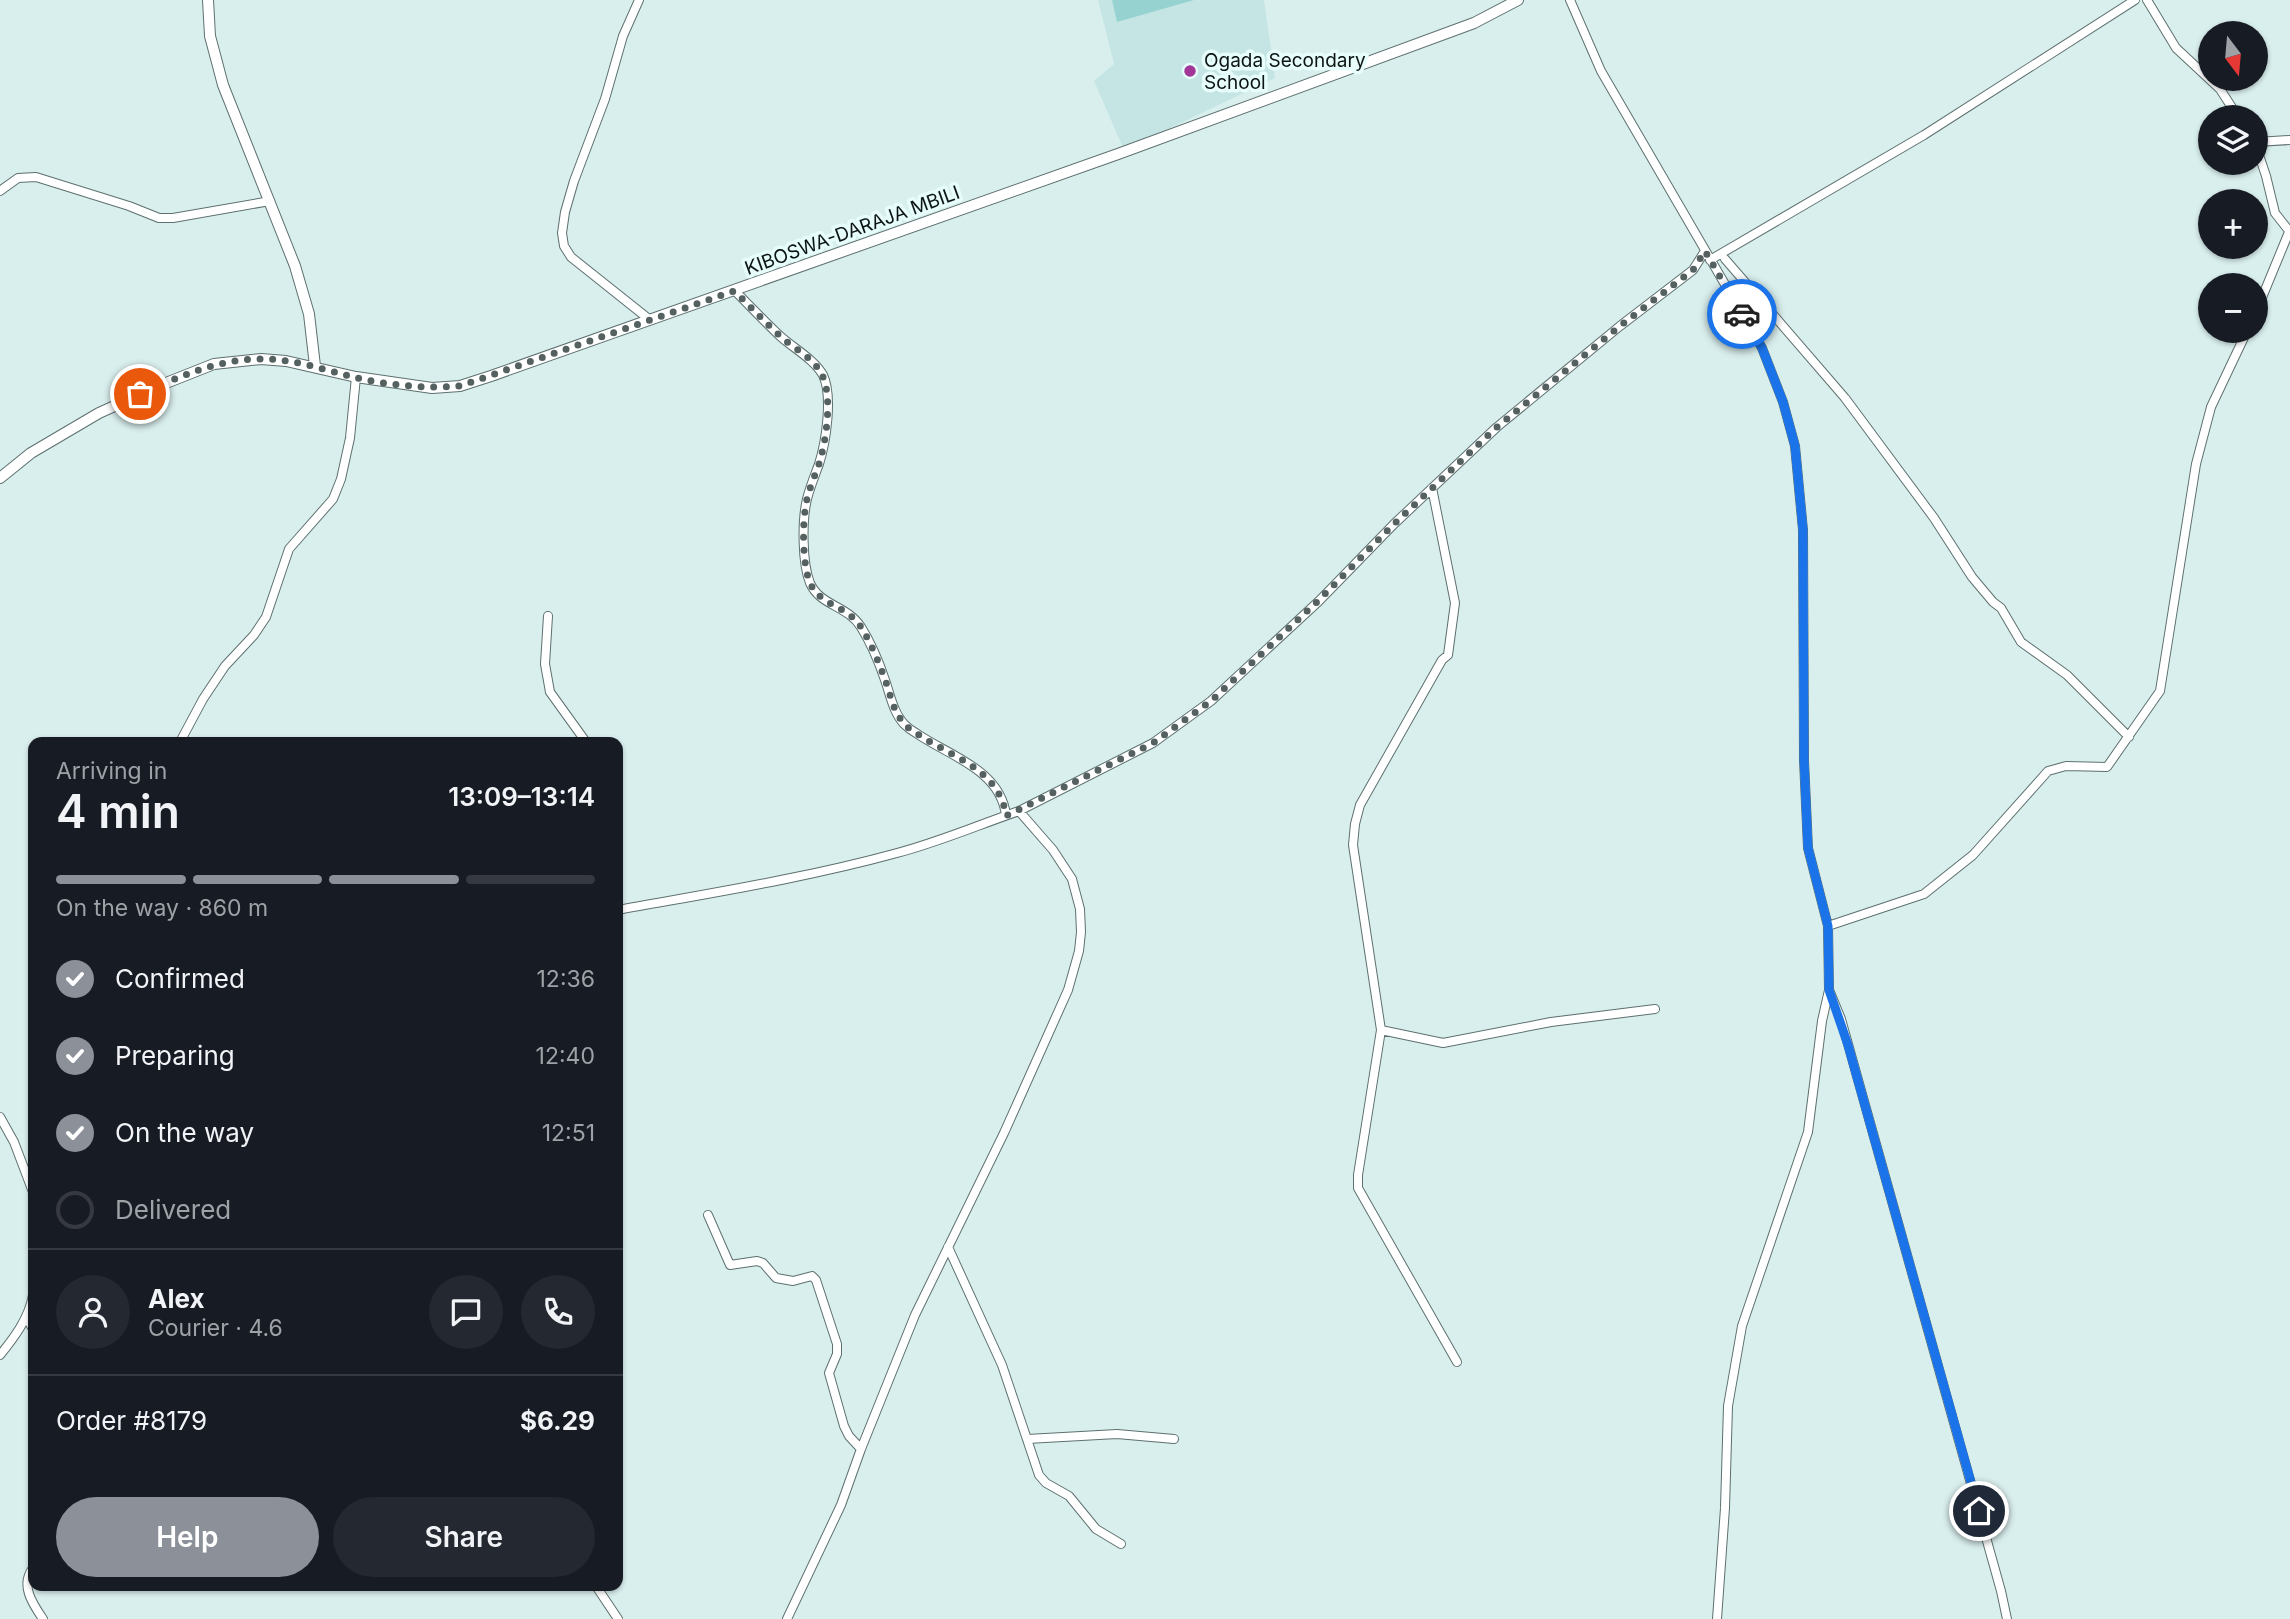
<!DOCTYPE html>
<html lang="en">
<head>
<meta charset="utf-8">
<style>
	body { margin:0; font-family:Inter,sans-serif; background:#242831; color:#f1f3f6; height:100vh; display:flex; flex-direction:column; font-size:26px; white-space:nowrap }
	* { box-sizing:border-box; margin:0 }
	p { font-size:23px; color:#9ea1a6 }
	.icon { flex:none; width:38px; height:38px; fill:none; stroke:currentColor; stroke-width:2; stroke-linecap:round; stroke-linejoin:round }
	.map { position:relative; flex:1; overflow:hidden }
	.panel { position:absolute; left:28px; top:737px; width:595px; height:854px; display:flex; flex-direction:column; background:#171b24; border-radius:14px; box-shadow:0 2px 5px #0004 }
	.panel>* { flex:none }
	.needle { width:46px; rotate:164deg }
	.fabs { position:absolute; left:2198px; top:21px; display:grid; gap:14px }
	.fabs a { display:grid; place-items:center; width:70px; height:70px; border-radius:50%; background:#171b24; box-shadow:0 2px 5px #0004; font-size:35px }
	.pin { position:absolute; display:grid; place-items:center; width:60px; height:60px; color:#fff; margin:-30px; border:4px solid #fff; border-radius:50%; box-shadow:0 2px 7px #0007 }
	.courier { position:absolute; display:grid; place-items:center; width:70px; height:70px; margin:-35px; border:5px solid #1a73e8; border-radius:50%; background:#fff; color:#222; box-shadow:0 2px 9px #0007 }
	.headline em { font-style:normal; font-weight:600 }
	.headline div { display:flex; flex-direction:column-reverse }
	.headline { display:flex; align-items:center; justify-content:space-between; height:119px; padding:0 28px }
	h1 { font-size:46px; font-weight:600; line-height:52px }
	.bar { display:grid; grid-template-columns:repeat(4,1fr); gap:10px 7px; align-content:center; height:84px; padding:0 28px }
	.bar i { height:9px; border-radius:5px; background:#363941 }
	.bar .current { background:#8c9099 }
	.bar p { grid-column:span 4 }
	.line { display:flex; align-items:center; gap:18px; padding:0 28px; border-top:2px solid #363941 }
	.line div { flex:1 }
	.round { display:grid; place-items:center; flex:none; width:74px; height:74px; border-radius:37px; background:#242831 }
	ol { padding:0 28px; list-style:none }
	li { display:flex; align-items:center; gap:21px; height:77px }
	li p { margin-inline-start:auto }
	li .icon { padding:7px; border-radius:50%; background:#8c9099; color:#fff; stroke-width:4 }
	li:last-child { color:#9ea1a6 }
	li i { width:38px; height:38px; border:4px solid #363941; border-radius:50% }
	.cta { display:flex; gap:14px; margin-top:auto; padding:14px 28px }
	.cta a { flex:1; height:80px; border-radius:42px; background:#8c9099; color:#fff; font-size:28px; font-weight:600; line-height:80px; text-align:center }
	.cta a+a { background:#242831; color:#f1f3f6 }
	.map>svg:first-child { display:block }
	.built { fill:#c5e5e4 }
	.green { fill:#96d2d0 }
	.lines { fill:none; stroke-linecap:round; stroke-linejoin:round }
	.minor-casing { stroke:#5d706f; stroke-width:10 }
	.secondary-casing { stroke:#5d706f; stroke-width:12 }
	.minor { stroke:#fff; stroke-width:8 }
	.secondary { stroke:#fff; stroke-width:10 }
	.done { stroke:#546160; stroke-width:7; stroke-dasharray:0 12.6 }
	.route { stroke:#1a73e8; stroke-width:9 }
	.poi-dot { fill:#a33798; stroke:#e6fdfb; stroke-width:2.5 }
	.labels { text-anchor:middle; stroke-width:7; stroke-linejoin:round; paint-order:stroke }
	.poi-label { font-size:19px; fill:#0d1514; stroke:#e6fdfb; text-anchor:start }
	.street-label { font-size:19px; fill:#0d1514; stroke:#e6fdfb }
</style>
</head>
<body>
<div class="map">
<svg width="2290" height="1619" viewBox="0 0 2290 1619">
	<rect width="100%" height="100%" fill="#d9efee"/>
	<!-- built -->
	<path class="built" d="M1098,0H1264L1275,78L1124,150L1094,81L1114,64Z"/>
	<!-- green -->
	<path class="green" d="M1112,0H1194L1117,22Z"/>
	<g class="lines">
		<!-- minor casing -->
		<g class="minor-casing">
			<path id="minor" d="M639,0L623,36L605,99L574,181L565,212L562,233L564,246L571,257L650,320
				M1570,0L1601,71L1762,348L1783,402L1795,446L1803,530L1804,760L1808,848L1828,926L1829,990L1822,1021L1808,1132L1742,1326L1728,1406L1725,1508L1717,1619
				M2147,0L2176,48L2220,89L2238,117
				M2256,142L2290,140
				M2256,146L2266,176L2275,213L2290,232
				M0,191L18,178L36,177L129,206L159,218H173L270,201
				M1725,259L1845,398L1934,518L1972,577L1993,602L2001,608L2021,642L2067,675L2129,737
				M1710,260L1924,135L2135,0
				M735,291C750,306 764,321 780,336C793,348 814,359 823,375C833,396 826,442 819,464C815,475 810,487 807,499C802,520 802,563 810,583C820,606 847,605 861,627C871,643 879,662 885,680C890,694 893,712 904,724C907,727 912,731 916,733C949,756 1000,769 1006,815
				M2256,312L2289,232
				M1432,488L1455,603L1448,655L1442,660L1360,805L1355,824L1353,845L1381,1030L1358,1175V1188L1457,1362
				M548,616L545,664L550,692L586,742
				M180,742L203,699L225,666L254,635L266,617L289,549L333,499L341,479L350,438L356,377
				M618,910C711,893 806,878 897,853C939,842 978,825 1019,811
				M1828,926L1924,894L1973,855L2048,771L2066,766L2107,767L2160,691L2196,464L2211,407L2247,331
				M1829,990L1841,1019L2001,1591L2007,1619
				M1381,1030L1443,1043L1551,1022L1655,1009
				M0,1117L14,1142L33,1192
				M708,1215L730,1265L757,1261L763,1263L776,1278L793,1281L812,1276L816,1280L837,1344V1354L829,1373L844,1426L849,1436L861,1449
				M948,1247L1002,1365L1039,1475L1046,1483L1069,1496L1096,1529L1121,1544
				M26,1317L33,1329
				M0,1355C14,1338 29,1318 33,1295
				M1027,1439L1117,1434L1174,1439
				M33,1568C20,1585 32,1603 43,1619
				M596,1586L618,1619
				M787,1619L841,1505L861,1449L915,1315L1004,1133L1068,990L1079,951L1081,932L1080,909L1072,879L1053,850L1019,811L1153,743L1211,701L1319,601L1394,524L1497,427L1620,326L1693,270L1705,251"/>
		</g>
		<!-- secondary casing -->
		<g class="secondary-casing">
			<path id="secondary" d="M208,0L210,36L223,85L295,266L309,314L315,366
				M0,478L31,453L99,413L161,385L214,364L261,359L286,361L356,377L432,388L460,386L491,376L1118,154L1474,23L1518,0"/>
		</g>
		<!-- minor -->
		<use href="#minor" class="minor"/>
		<!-- secondary -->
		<use href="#secondary" class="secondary"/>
	</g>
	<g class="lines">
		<!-- done -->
		<path class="done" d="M140,394C178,377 216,360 258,359C290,358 322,369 353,377C387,385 425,389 460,386L734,291C750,306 764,321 780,336C793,348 814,358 822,375C833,396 826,442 819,464C815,475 810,487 807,499C802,520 802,563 810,583C820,606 847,605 861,627C872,645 880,665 887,685C891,697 894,713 904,723C907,727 912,731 916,733C949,756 1000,769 1006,816L1153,743L1211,701L1318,601L1394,524L1497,427L1620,326L1693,270L1705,251L1742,314"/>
		<!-- route -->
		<path class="route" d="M1742,314L1762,348L1783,402L1795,446L1803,530L1804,760L1808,848L1828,926L1829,990L1848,1045L1979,1511"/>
	</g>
	<!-- markers -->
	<circle class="poi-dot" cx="1190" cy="71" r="7"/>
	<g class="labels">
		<!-- poi labels -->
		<g class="poi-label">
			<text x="1204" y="67">Ogada Secondary<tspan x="1204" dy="22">School</tspan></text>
		</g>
		<!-- street labels -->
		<g class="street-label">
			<text transform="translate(852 230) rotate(-20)" y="7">KIBOSWA-DARAJA MBILI</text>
		</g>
	</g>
</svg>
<div class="fabs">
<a><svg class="needle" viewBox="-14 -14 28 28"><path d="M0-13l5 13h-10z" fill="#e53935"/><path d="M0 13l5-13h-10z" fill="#9ea1a6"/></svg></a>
<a><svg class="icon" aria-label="layers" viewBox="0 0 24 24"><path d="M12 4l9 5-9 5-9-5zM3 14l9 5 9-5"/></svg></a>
<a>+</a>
<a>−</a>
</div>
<div class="pin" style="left:140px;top:394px;background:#ea580c"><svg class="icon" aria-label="bag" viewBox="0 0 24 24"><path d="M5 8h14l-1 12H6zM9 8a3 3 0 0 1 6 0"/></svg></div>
<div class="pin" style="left:1979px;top:1511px;background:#1f2937"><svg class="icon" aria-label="home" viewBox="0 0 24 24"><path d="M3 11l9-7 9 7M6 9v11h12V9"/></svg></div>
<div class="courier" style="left:1742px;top:314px"><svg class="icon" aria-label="car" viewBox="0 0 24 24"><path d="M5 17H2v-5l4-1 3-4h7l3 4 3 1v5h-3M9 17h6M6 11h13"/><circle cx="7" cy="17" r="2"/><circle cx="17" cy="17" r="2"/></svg></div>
<section class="panel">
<div class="headline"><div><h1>4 min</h1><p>Arriving in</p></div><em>13:09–13:14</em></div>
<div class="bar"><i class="current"></i><i class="current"></i><i class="current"></i><i></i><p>On the way · 860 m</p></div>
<ol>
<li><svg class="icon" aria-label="check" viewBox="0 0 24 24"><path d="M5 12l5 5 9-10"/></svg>Confirmed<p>12:36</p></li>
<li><svg class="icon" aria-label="check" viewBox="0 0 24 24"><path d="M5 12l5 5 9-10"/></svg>Preparing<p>12:40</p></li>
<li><svg class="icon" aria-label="check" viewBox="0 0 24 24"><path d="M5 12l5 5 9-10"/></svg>On the way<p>12:51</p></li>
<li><i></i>Delivered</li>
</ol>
<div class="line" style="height:126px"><a class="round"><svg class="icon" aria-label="person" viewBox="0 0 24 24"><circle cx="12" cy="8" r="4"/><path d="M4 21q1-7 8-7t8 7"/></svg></a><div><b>Alex</b><p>Courier · 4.6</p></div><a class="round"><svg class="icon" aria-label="chat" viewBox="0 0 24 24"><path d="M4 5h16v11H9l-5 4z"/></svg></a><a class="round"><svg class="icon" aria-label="phone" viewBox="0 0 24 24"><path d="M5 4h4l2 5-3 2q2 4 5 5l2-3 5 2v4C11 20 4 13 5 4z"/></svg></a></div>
<div class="line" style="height:91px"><div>Order #8179</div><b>$6.29</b></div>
<div class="cta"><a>Help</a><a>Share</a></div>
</section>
</div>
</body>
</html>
